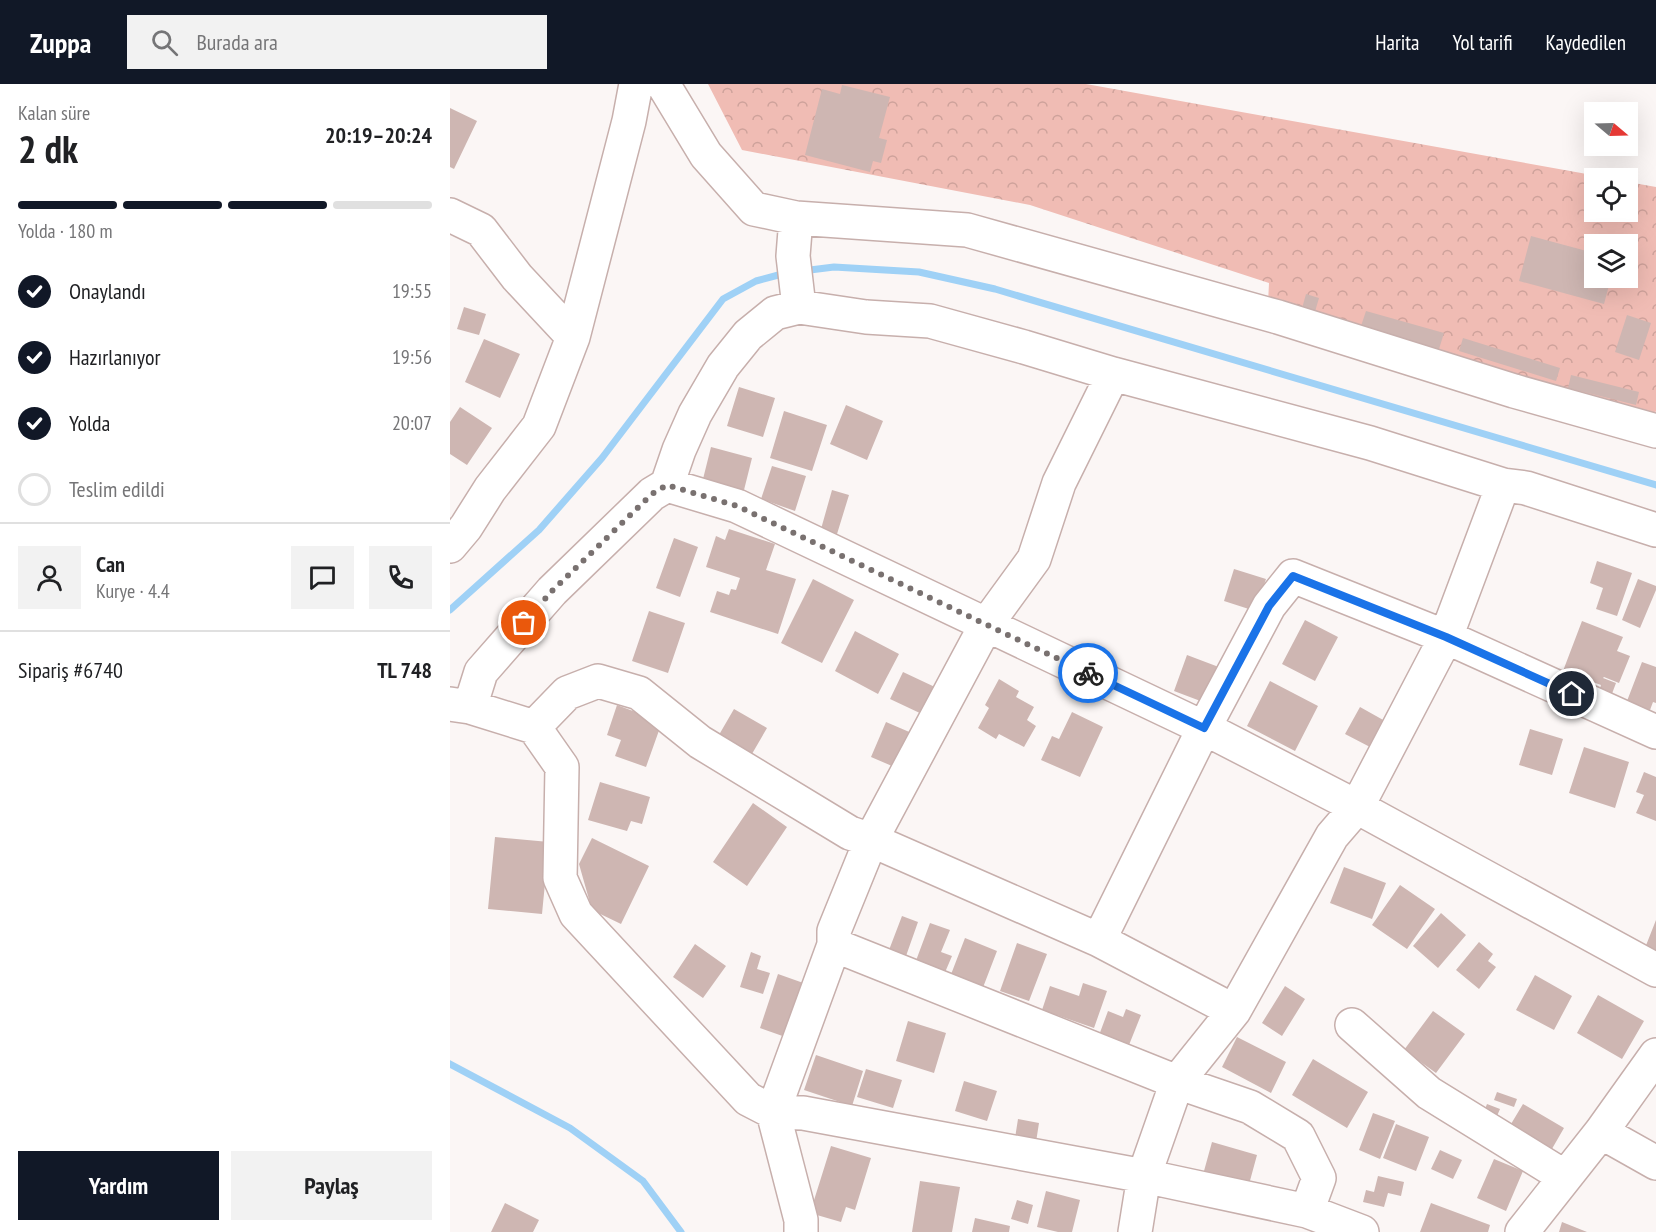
<!DOCTYPE html>
<html lang="tr">
<head>
<meta charset="utf-8">
<style>
	body { margin:0; font-family:"PT Sans Narrow",sans-serif; background:#f2f2f2; color:#202124; height:100vh; display:flex; flex-direction:column; font-size:22px; white-space:nowrap }
	* { box-sizing:border-box; margin:0 }
	p { font-size:20px; color:#757577 }
	.icon { flex:none; width:33px; height:33px; fill:none; stroke:currentColor; stroke-width:2; stroke-linecap:round; stroke-linejoin:round }
	.map { position:relative; flex:1; overflow:hidden }
	.details { display:flex; flex-direction:column; background:#fff; width:450px }
	.details>* { flex:none }
	.needle { width:39px; rotate:109deg }
	.controls { position:absolute; left:1134px; top:18px; display:grid; gap:12px }
	.controls a { display:grid; place-items:center; width:54px; height:54px; border-radius:0px; background:#fff; box-shadow:0 6px 24px #0002; font-size:30px }
	.pin { position:absolute; display:grid; place-items:center; width:51px; height:51px; color:#fff; margin:-26px; border:3px solid #fff; border-radius:50%; box-shadow:0 2px 6px #0007 }
	.courier { position:absolute; display:grid; place-items:center; width:60px; height:60px; margin:-30px; border:4px solid #1a73e8; border-radius:50%; background:#fff; color:#222; box-shadow:0 2px 8px #0007 }
	.headline em { font-style:normal; font-weight:600 }
	.headline div { display:flex; flex-direction:column-reverse }
	.headline { display:flex; align-items:center; justify-content:space-between; height:102px; padding:0 18px }
	h1 { font-size:39px; font-weight:600; line-height:45px }
	.bar { display:grid; grid-template-columns:repeat(4,1fr); gap:9px 6px; align-content:center; height:72px; padding:0 18px }
	.bar i { height:8px; border-radius:4px; background:#e0e0e0 }
	.bar .active { background:#111827 }
	.bar p { grid-column:span 4 }
	.line { display:flex; align-items:center; gap:15px; padding:0 18px; border-top:2px solid #e0e0e0 }
	.line div { flex:1 }
	.round { display:grid; place-items:center; flex:none; width:63px; height:63px; border-radius:0px; background:#f2f2f2 }
	ol { padding:0 18px; list-style:none }
	li { display:flex; align-items:center; gap:18px; height:66px }
	li p { margin-inline-start:auto }
	li .icon { padding:6px; border-radius:50%; background:#111827; color:#fff; stroke-width:4 }
	li:last-child { color:#757577 }
	li i { width:33px; height:33px; border:3px solid #e0e0e0; border-radius:50% }
	.cta { display:flex; gap:12px; margin-top:auto; padding:12px 18px }
	.cta a { flex:1; height:69px; border-radius:0px; background:#111827; color:#fff; font-size:24px; font-weight:600; line-height:69px; text-align:center }
	.cta a+a { background:#f2f2f2; color:#202124 }
	header { display:flex; align-items:center; gap:36px; box-sizing:border-box; height:84px; padding:0 30px; background:#111827; color:#fff }
	header strong { font-size:28px }
	nav { display:flex; gap:33px; margin-inline-start:auto; font-size:21px }
	.search { width:420px; height:54px; background:#f2f2f2; display:flex; align-items:center; gap:15px; box-sizing:border-box; padding:0 21px; border-radius:0px; color:#757577; font-size:22px }
	main { display:flex; flex:1; min-height:0 }
	.map>svg:first-child { display:block }
	.park { fill:url(#park-crowns); fill-rule:evenodd }
	.lines { fill:none; stroke-linecap:round; stroke-linejoin:round }
	.stream { stroke:#9fd1f6; stroke-width:7 }
	.building { fill:#ceb6b2 }
	.minor-casing { stroke:#c7afac; stroke-width:36 }
	.minor { stroke:#fff; stroke-width:33 }
	.done { stroke:#797170; stroke-width:6; stroke-dasharray:0 10.8 }
	.route { stroke:#1a73e8; stroke-width:8 }
</style>
</head>
<body>
<header>
<strong>Zuppa</strong>
<div class="search"><svg class="icon" aria-label="search" viewBox="0 0 24 24"><circle cx="10" cy="10" r="6"/><path d="M15 15l6 6"/></svg>Burada ara</div>
<nav><a>Harita</a><a>Yol tarifi</a><a>Kaydedilen</a></nav>
</header>
<main>
<section class="details">
<div class="headline"><div><h1>2 dk</h1><p>Kalan süre</p></div><em>20:19–20:24</em></div>
<div class="bar"><i class="active"></i><i class="active"></i><i class="active"></i><i></i><p>Yolda · 180 m</p></div>
<ol>
<li><svg class="icon" aria-label="check" viewBox="0 0 24 24"><path d="M5 12l5 5 9-10"/></svg>Onaylandı<p>19:55</p></li>
<li><svg class="icon" aria-label="check" viewBox="0 0 24 24"><path d="M5 12l5 5 9-10"/></svg>Hazırlanıyor<p>19:56</p></li>
<li><svg class="icon" aria-label="check" viewBox="0 0 24 24"><path d="M5 12l5 5 9-10"/></svg>Yolda<p>20:07</p></li>
<li><i></i>Teslim edildi</li>
</ol>
<div class="line" style="height:108px"><a class="round"><svg class="icon" aria-label="person" viewBox="0 0 24 24"><circle cx="12" cy="8" r="4"/><path d="M4 21q1-7 8-7t8 7"/></svg></a><div><b>Can</b><p>Kurye · 4.4</p></div><a class="round"><svg class="icon" aria-label="chat" viewBox="0 0 24 24"><path d="M4 5h16v11H9l-5 4z"/></svg></a><a class="round"><svg class="icon" aria-label="phone" viewBox="0 0 24 24"><path d="M5 4h4l2 5-3 2q2 4 5 5l2-3 5 2v4C11 20 4 13 5 4z"/></svg></a></div>
<div class="line" style="height:78px"><div>Sipariş #6740</div><b>TL 748</b></div>
<div class="cta"><a>Yardım</a><a>Paylaş</a></div>
</section>
<div class="map">
<svg width="1206" height="1148" viewBox="0 0 1206 1148">
	<defs>
		<pattern id="park-crowns" width="20" height="18" patternUnits="userSpaceOnUse" patternTransform="scale(1.5)"><rect width="20" height="18" fill="#f0bcb4"/><path d="M2 6a3 3 0 1 1 6 0M12 15a3 3 0 1 1 6 0" fill="none" stroke="#cea29b"/></pattern>
	</defs>
	<rect width="100%" height="100%" fill="#fbf6f5"/>
	<!-- park -->
	<path class="park" d="M258,0H636L1159,94H1144V128H1178V98L1206,103V327L1205,329L1102,303L818,219L819,199L580,121L292,66ZM1144,160H1178V194H1144Z"/>
	<g class="lines">
		<!-- stream -->
		<path class="stream" d="M352,187L384,183L469,188L545,205L1206,401
			M0,526L89,446L152,374L273,215L306,197L336,189
			M0,980L120,1044L193,1097L231,1148"/>
	</g>
	<!-- building -->
	<path class="building" d="M392,1L440,13L429,54L437,56L431,79L423,77L420,88L355,71L372,5L390,10Z
		M0,24L27,37L4,85L0,83Z
		M1081,152L1144,169V194H1161L1154,220L1069,197Z
		M856,210L869,214L864,231L851,228Z
		M14,223L36,230L29,251L7,245Z
		M916,227L994,249L989,265L911,242Z
		M1177,231L1201,239L1189,276L1165,268Z
		M1013,254L1110,284L1106,297L1009,267Z
		M34,255L70,270L50,314L15,298Z
		M1121,291L1189,308L1186,321L1118,304Z
		M289,303L325,314L313,353L277,342Z
		M396,321L433,337L417,376L380,360Z
		M10,323L42,344L17,381L0,370V338Z
		M334,327L377,341L362,387L320,374Z
		M261,363L302,374L294,406L253,395Z
		M322,382L356,392L345,427L311,415Z
		M382,406L399,411L387,450L371,445Z
		M279,445L325,460L316,486L346,495L328,550L260,528L267,507L279,511L281,505L286,506L290,494L256,483L266,452L275,456Z
		M224,454L248,463L230,513L206,504Z
		M1147,477L1182,489L1167,532L1146,525L1153,504L1140,499Z
		M784,485L816,495L805,527L774,517Z
		M363,495L404,516L372,579L331,559Z
		M1188,495L1206,502V506L1190,544L1172,536Z
		M199,527L235,539L218,589L182,577Z
		M855,536L888,553L865,597L832,580Z
		M1132,537L1173,553L1167,567L1180,572L1169,599L1154,593L1153,594L1166,599L1160,615L1148,611L1151,601L1113,587Z
		M405,547L449,570L428,610L385,587Z
		M737,571L774,585L761,621L724,607Z
		M1192,578L1206,583V619L1203,618L1200,626L1177,617Z
		M453,588L487,604L474,631L440,615Z
		M549,595L569,607L566,613L584,623L577,636L586,642L574,663L549,650L546,655L528,644L539,624L535,621Z
		M820,597L868,622L845,667L797,642Z
		M167,621L212,638L196,683L165,672L171,656L157,651Z
		M910,623L935,637L920,663L895,650Z
		M284,625L317,644L299,675L266,656Z
		M622,628L653,643L630,693L591,676L602,652L609,655Z
		M436,638L464,650L449,685L421,673Z
		M1080,645L1113,655L1102,691L1069,681Z
		M1134,663L1179,678L1165,724L1119,709Z
		M1194,688L1206,693V737L1186,729L1194,711L1186,708Z
		M150,698L200,713L192,740L181,737L177,747L138,736Z
		M303,719L337,743L297,802L263,778Z
		M45,753L99,758L92,830L38,825Z
		M142,754L199,782L171,840L142,826L129,780Z
		M894,783L936,799L922,835L880,819Z
		M950,801L985,825L957,865L922,841Z
		M991,829L1016,851L988,884L963,862Z
		M452,832L468,838L456,872L439,866Z
		M1206,836V874L1193,869Z
		M480,839L500,846L491,868L502,872L493,893L464,882Z
		M515,854L547,867L532,906L500,893Z
		M1029,858L1043,870L1038,877L1046,883L1029,905L1006,886Z
		M567,859L597,870L579,917L550,907Z
		M245,860L276,882L253,914L223,893Z
		M301,868L311,872L307,885L320,889L313,910L290,903Z
		M328,890L359,901L341,955L310,944Z
		M1085,891L1122,912L1104,946L1066,926Z
		M633,899L657,907L644,944L592,926L600,902L629,912Z
		M835,902L855,915L832,952L812,939Z
		M1148,911L1194,937L1172,975L1127,949Z
		M676,925L691,931L677,966L648,954L658,927L673,933Z
		M983,927L1015,950L986,989L954,966Z
		M458,937L496,949L484,989L446,977Z
		M787,953L836,978L821,1009L772,983Z
		M366,971L413,987L402,1022L354,1006Z
		M863,975L918,1008L897,1044L842,1011Z
		M416,985L452,996L443,1024L407,1013Z
		M514,997L547,1007L537,1037L505,1027Z
		M1047,1008L1067,1015L1064,1023L1044,1016Z
		M1037,1020L1050,1025L1044,1039L1032,1033Z
		M1073,1020L1114,1044L1099,1070L1058,1045Z
		M923,1029L945,1037L930,1075L909,1066Z
		M568,1035L589,1039L586,1058L565,1054Z
		M946,1040L979,1053L966,1087L933,1074Z
		M762,1058L807,1071L798,1104L780,1095L754,1087Z
		M381,1062L421,1074L405,1126L396,1123L391,1138L360,1129Z
		M990,1066L1012,1076L1003,1095L981,1085Z
		M1044,1075L1073,1087L1056,1127L1027,1114Z
		M928,1092L954,1098L951,1112L938,1109L934,1123L913,1118L916,1106L924,1108Z
		M470,1097L510,1103L502,1148H462Z
		M596,1107L630,1116L622,1148H608L587,1143Z
		M567,1116L583,1121L578,1140L561,1135Z
		M55,1119L89,1136L83,1148H41Z
		M981,1119L1040,1141L1038,1148H970Z
		M525,1134L560,1142L559,1148H522Z
		M1112,1138L1137,1148H1109Z"/>
	<g class="lines">
		<!-- minor casing -->
		<g class="minor-casing">
			<path id="minor" d="M213,0L256,71L304,125L346,134L517,146L828,233L1064,307L1206,347
				M0,131L31,146L67,193L123,253
				M346,134L343,172L349,223
				M217,401L229,366L245,330L273,282L298,251L325,229L349,223L416,233L480,237L574,263L663,290L920,359L1053,401
				M0,462L16,443L40,405L89,342L123,253L179,37L186,0
				M0,620L20,623L84,643L112,683L110,794L126,830L298,1015L323,1028L353,1029L694,1092L857,1127L912,1148
				M20,623L31,588L102,507L202,410L217,401L287,422L754,644L907,723L1206,886
				M84,643L117,609L148,597L189,609L250,658L400,749L421,756L649,856L784,927
				M649,856L754,644L819,522L843,492L996,553L1206,648
				M384,861L727,998L800,1023L848,1052L869,1094L857,1127
				M902,941L979,1009L1115,1093
				M1151,1048L1206,1079
				M351,1148V1136L323,1028L384,861V847L421,756L536,541L584,475L609,399L663,290
				M685,1148L694,1092L727,998L784,927L882,752L907,723L996,553L1053,401L1076,404L1206,446
				M1072,1148L1151,1048L1206,971"/>
		</g>
		<!-- minor -->
		<use href="#minor" class="minor"/>
	</g>
	<g class="lines">
		<!-- done -->
		<path class="done" d="M74,539L102,507L202,410L217,401L287,422L638,589"/>
		<!-- route -->
		<path class="route" d="M638,589L754,644L819,522L843,492L996,553L1122,610"/>
	</g>
</svg>
<div class="controls">
<a><svg class="needle" viewBox="-14 -14 28 28"><path d="M0-13l5 13h-10z" fill="#e53935"/><path d="M0 13l5-13h-10z" fill="#757577"/></svg></a>
<a><svg class="icon" aria-label="locate" viewBox="0 0 24 24"><circle cx="12" cy="12" r="6"/><path d="M12 2v4M12 18v4M2 12h4M18 12h4"/></svg></a>
<a><svg class="icon" aria-label="layers" viewBox="0 0 24 24"><path d="M12 4l9 5-9 5-9-5zM3 14l9 5 9-5"/></svg></a>
</div>
<div class="pin" style="left:74px;top:539px;background:#ea580c"><svg class="icon" aria-label="bag" viewBox="0 0 24 24"><path d="M5 8h14l-1 12H6zM9 8a3 3 0 0 1 6 0"/></svg></div>
<div class="pin" style="left:1122px;top:610px;background:#1f2937"><svg class="icon" aria-label="home" viewBox="0 0 24 24"><path d="M3 11l9-7 9 7M6 9v11h12V9"/></svg></div>
<div class="courier" style="left:638px;top:589px"><svg class="icon" aria-label="bike" viewBox="0 0 24 24"><circle cx="6" cy="16" r="4"/><circle cx="18" cy="16" r="4"/><path d="M6 16l4-8h5l3 8M10 8l3 8H6M13 5h3"/></svg></div>
</div>
</main>
</body>
</html>
